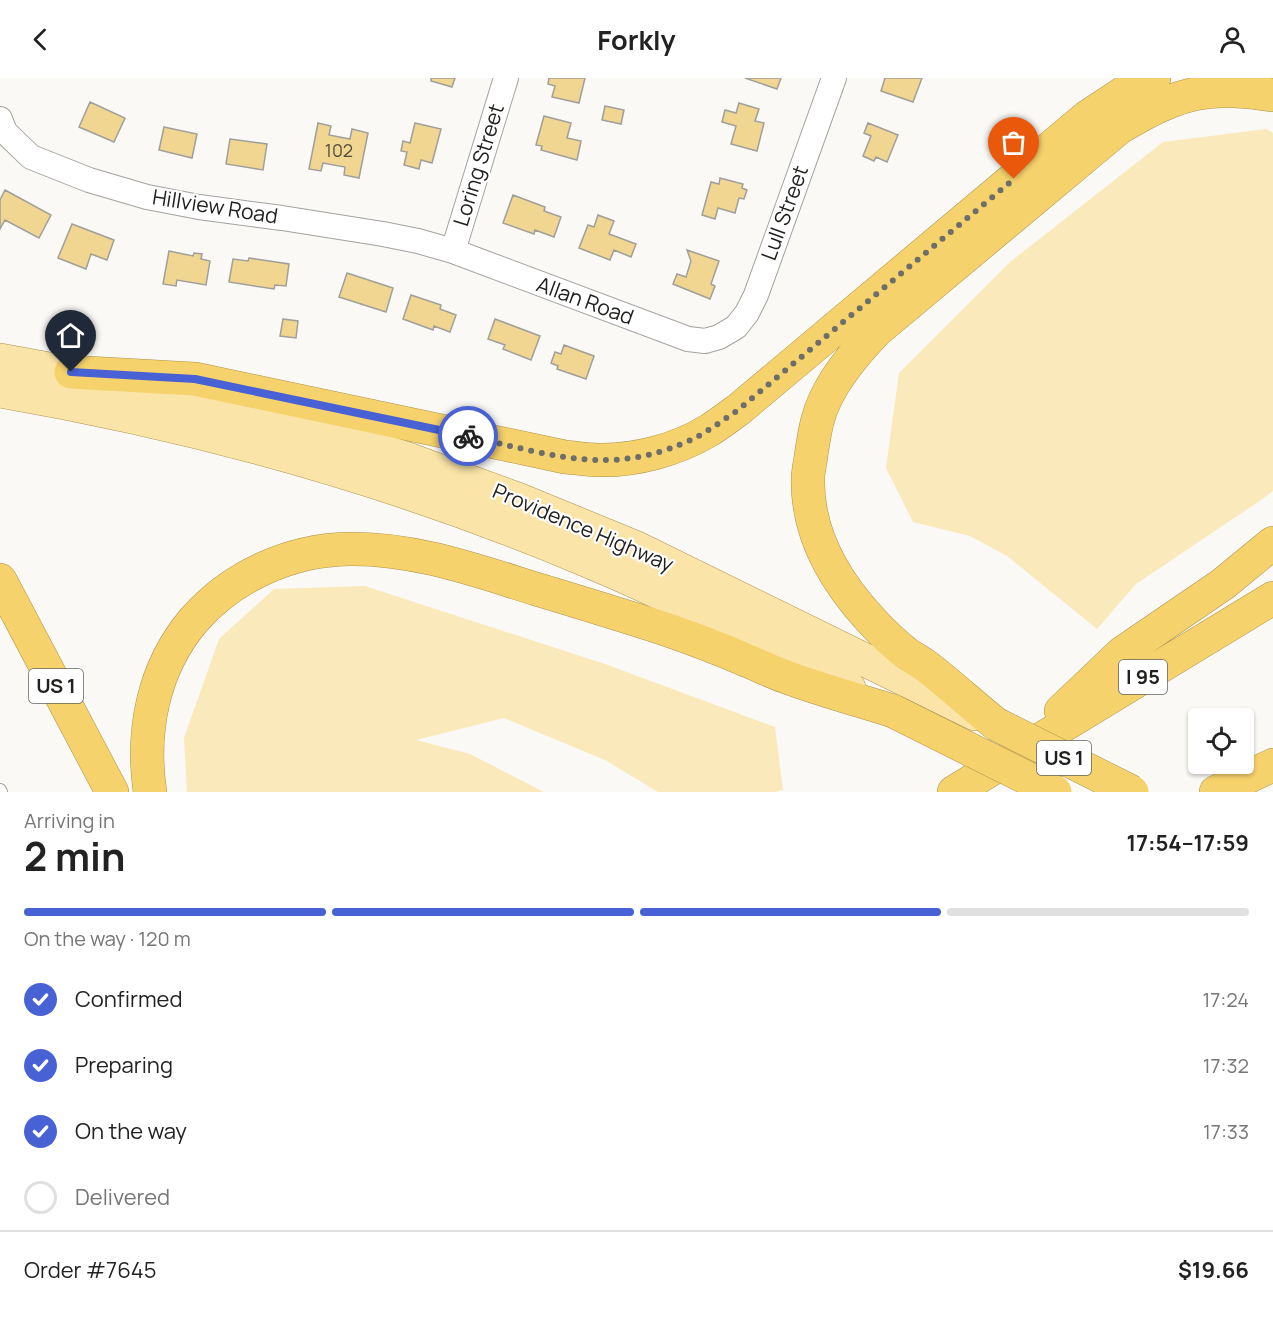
<!DOCTYPE html>
<html lang="en">
<head>
<meta charset="utf-8">
<style>
	body { margin:0; font-family:Manrope,sans-serif; background:#f2f2f2; color:#222; height:100vh; display:flex; flex-direction:column; font-size:22px; white-space:nowrap }
	* { box-sizing:border-box; margin:0 }
	p { font-size:20px; color:#767676 }
	.icon { flex:none; width:33px; height:33px; fill:none; stroke:currentColor; stroke-width:2; stroke-linecap:round; stroke-linejoin:round }
	.map { position:relative; height:714px; overflow:hidden }
	.side { display:flex; flex-direction:column; background:#fff; flex:1 }
	.side>* { flex:none }
	.fabs { position:absolute; left:1188px; top:630px; display:grid; gap:12px }
	.fabs a { display:grid; place-items:center; width:66px; height:66px; border-radius:6px; background:#fff; box-shadow:0 2px 4px #0004; font-size:30px }
	.pin { position:absolute; display:grid; place-items:center; width:51px; height:51px; color:#fff; margin:-62px -26px; border-radius:50% 50% 50% 0; rotate:-45deg; box-shadow:0 0 6px #0007 }
	.pin .icon { rotate:45deg }
	.courier { position:absolute; display:grid; place-items:center; width:60px; height:60px; margin:-30px; border:4px solid #4861d5; border-radius:50%; background:#fff; color:#222; box-shadow:0 2px 8px #0007 }
	.overview em { font-style:normal; font-weight:700 }
	.overview div { display:flex; flex-direction:column-reverse }
	.overview { display:flex; align-items:center; justify-content:space-between; height:102px; padding:0 24px }
	h1 { font-size:39px; font-weight:700; line-height:45px }
	.bar { display:grid; grid-template-columns:repeat(4,1fr); gap:9px 6px; align-content:center; height:72px; padding:0 24px }
	.bar i { height:8px; border-radius:4px; background:#e0e0e0 }
	.bar .current { background:#4861d5 }
	.bar p { grid-column:span 4 }
	.line { display:flex; align-items:center; gap:15px; padding:0 24px; border-top:2px solid #e0e0e0 }
	.line div { flex:1 }
	ol { padding:0 24px; list-style:none }
	li { display:flex; align-items:center; gap:18px; height:66px }
	li p { margin-inline-start:auto }
	li .icon { padding:6px; border-radius:50%; background:#4861d5; color:#fff; stroke-width:4 }
	li:last-child { color:#767676 }
	li i { width:33px; height:33px; border:3px solid #e0e0e0; border-radius:50% }
	header { display:flex; justify-content:space-between; align-items:center; height:78px; padding:0 24px; background:#fff; font-size:27px; font-weight:700 }
	.map>svg:first-child { display:block }
	.green { fill:#fae9ba }
	.building { fill:#f0d691; stroke:#a09f9b; stroke-width:1.5 }
	.lines { fill:none; stroke-linecap:round; stroke-linejoin:round }
	.lane-casing { stroke:#a4a29f; stroke-width:14 }
	.street-casing { stroke:#a4a29f; stroke-width:26 }
	.primary-casing { stroke:#ab9451; stroke-width:34 }
	.highway-casing { stroke:#ab9451; stroke-width:34 }
	.lane { stroke:#fff; stroke-width:12 }
	.street { stroke:#fff; stroke-width:24 }
	.primary { stroke:#fae4a7; stroke-width:33 }
	.highway { stroke:#f6d26c; stroke-width:33 }
	.highway-bridge-casing { stroke:#ab9451; stroke-width:34; stroke-linecap:butt }
	.highway-bridge { stroke:#f6d26c; stroke-width:33 }
	.done { stroke:#6d6d6a; stroke-width:6; stroke-dasharray:0 10.8 }
	.route { stroke:#4861d5; stroke-width:8 }
	.labels { text-anchor:middle; stroke-width:4.5; stroke-linejoin:round; paint-order:stroke }
	.number-label { font-size:18px; fill:#554e3c }
	.shield { fill:#fff; stroke:#646462; stroke-width:1.5 }
	.shield-label { font-size:20px; font-weight:bold; fill:#21211f }
	.street-label { font-size:21px; fill:#21211f; stroke:#fff }
</style>
</head>
<body>
<header><svg class="icon" aria-label="back" viewBox="0 0 24 24"><path d="M15 5l-7 7 7 7"/></svg>Forkly<svg class="icon" aria-label="person" viewBox="0 0 24 24"><circle cx="12" cy="8" r="4"/><path d="M4 21q1-7 8-7t8 7"/></svg></header>
<div class="map">
<svg width="1273" height="714" viewBox="0 0 1273 714">
	<rect width="100%" height="100%" fill="#fbf9f5"/>
	<!-- green -->
	<path class="green" d="M1266,51L1273,55V413L1264,420L1136,506L1097,551L1007,478L970,458L913,444L886,390L899,295L1010,184L1163,64Z
		M365,508L605,586L775,649L783,712L774,714H658L605,682L504,640L416,662L470,676L544,714H187L184,660L219,561L274,511Z"/>
	<!-- building -->
	<path class="building" d="M431,0H455L452,9L431,3Z
		M549,0H585L579,25L552,19L555,8L548,6Z
		M745,0H781L777,11Z
		M885,0H922L913,24L881,13Z
		M90,24L125,40L114,64L79,49Z
		M739,25L759,31L755,43L764,45L757,73L731,66L736,48L722,44L725,32L736,35Z
		M605,28L624,32L621,46L602,42Z
		M544,38L571,45L567,60L581,63L577,82L541,72L542,68L536,67Z
		M318,45L331,48L329,57L350,61L352,51L368,55L359,100L344,97L345,89L323,85L321,93L309,91Z
		M415,45L441,51L432,85L421,82L419,91L404,87L407,74L401,73L403,63L410,65Z
		M868,45L898,57L887,84L876,79L874,83L863,78L871,58L864,55Z
		M164,49L197,56L192,80L159,72Z
		M230,61L267,66L263,92L226,86Z
		M720,100L743,106L742,110L747,112L744,121L739,120L735,135L718,130L715,141L702,137L711,104L719,106Z
		M5,112L51,137L39,160L5,142L0,151V122Z
		M513,117L545,129L544,133L561,139L554,159L535,152L534,156L503,145Z
		M598,137L614,143L609,156L636,166L631,179L614,172L610,182L579,170L588,147L594,149Z
		M72,146L114,162L107,182L91,176L86,191L58,180Z
		M687,172L719,183L711,206L715,208L710,221L673,206L677,196L686,199L691,183Z
		M169,173L193,178L194,175L202,176L201,181L210,183L206,207L177,202L176,208L163,206Z
		M249,180L289,186L286,208L275,207L274,211L229,204L233,181L248,183Z
		M347,195L393,210L386,234L339,219Z
		M411,217L441,227L440,231L456,237L450,254L434,248L433,252L403,241Z
		M283,241L298,243L296,260L280,258Z
		M495,241L540,258L531,282L503,271L505,267L488,261Z
		M564,267L594,278L586,301L557,291L558,288L551,285L555,274L561,276Z"/>
	<g class="lines">
		<!-- lane casing -->
		<g class="lane-casing">
			<path id="lane" d="M0,712L1,714"/>
		</g>
		<!-- street casing -->
		<g class="street-casing">
			<path id="street" d="M0,41L5,54L31,79L89,102L147,119L199,129L282,140L383,156L418,163L453,173L688,261L705,263L719,259L736,249L747,235L756,217L834,0
				M453,173L506,0"/>
		</g>
		<!-- primary casing -->
		<g class="primary-casing">
			<path id="primary" d="M0,282L120,304L241,332L321,354L405,380L520,422L637,470L975,636
				M0,313C202,348 399,403 588,483C677,520 763,566 849,610"/>
		</g>
		<!-- highway casing -->
		<g class="highway-casing">
			<path id="highway" d="M71,294L195,301L565,379C576,380 587,382 598,382C635,383 676,372 708,353C718,347 728,339 738,332L1087,39L1134,8L1154,0
				M0,502L112,714
				M1061,633L1122,575L1223,506L1273,465
				M996,646C972,627 950,606 926,588C919,583 913,580 906,575C893,565 881,553 870,541C834,502 806,453 808,398C809,389 811,380 812,371C815,354 817,338 825,322C837,296 856,274 876,253L1119,50C1150,31 1184,13 1221,13C1238,12 1256,15 1273,17
				M150,714C141,653 153,591 193,543C232,498 290,472 349,471C414,470 475,492 536,511C579,524 622,537 665,551C691,560 718,570 743,581C758,587 772,594 786,599C821,612 858,622 893,633
				M954,714L1273,520
				M1216,714L1273,687"/>
		</g>
		<!-- lane -->
		<use href="#lane" class="lane"/>
		<!-- street -->
		<use href="#street" class="street"/>
		<!-- primary -->
		<use href="#primary" class="primary"/>
		<!-- highway -->
		<use href="#highway" class="highway"/>
		<!-- highway-bridge casing -->
		<g class="highway-bridge-casing">
			<path id="highway-bridge" d="M893,633L1055,714
				M996,646L1132,714"/>
		</g>
		<!-- highway-bridge -->
		<use href="#highway-bridge" class="highway-bridge"/>
	</g>
	<g class="lines">
		<!-- done -->
		<path class="done" d="M468,358C508,367 557,381 598,382C625,383 655,377 679,367C701,359 719,345 738,332L1014,101"/>
		<!-- route -->
		<path class="route" d="M71,294L195,301L468,358"/>
	</g>
	<g class="labels">
		<!-- number labels -->
		<g class="number-label">
			<text x="339" y="79">102</text>
		</g>
		<!-- shield labels -->
		<g class="shield">
			<rect x="1119" y="582" width="48" height="34" rx="4.5"/>
			<rect x="29" y="591" width="54" height="34" rx="4.5"/>
			<rect x="1037" y="663" width="54" height="34" rx="4.5"/>
		</g>
		<g class="shield-label">
			<text x="1143" y="606">I 95</text>
			<text x="56" y="615">US 1</text>
			<text x="1064" y="687">US 1</text>
		</g>
		<!-- street labels -->
		<g class="street-label">
			<text transform="translate(479 87) rotate(-73)" y="7">Loring Street</text>
			<text transform="translate(215 129) rotate(9)" y="7">Hillview Road</text>
			<text transform="translate(785 135) rotate(-70)" y="7">Lull Street</text>
			<text transform="translate(585 223) rotate(20)" y="7">Allan Road</text>
			<text transform="translate(583 450) rotate(23)" y="7">Providence Highway</text>
		</g>
	</g>
</svg>
<div class="fabs">
<a><svg class="icon" aria-label="locate" viewBox="0 0 24 24"><circle cx="12" cy="12" r="6"/><path d="M12 2v4M12 18v4M2 12h4M18 12h4"/></svg></a>
</div>
<div class="pin" style="left:1014px;top:101px;background:#ea580c"><svg class="icon" aria-label="bag" viewBox="0 0 24 24"><path d="M5 8h14l-1 12H6zM9 8a3 3 0 0 1 6 0"/></svg></div>
<div class="pin" style="left:71px;top:294px;background:#1f2937"><svg class="icon" aria-label="home" viewBox="0 0 24 24"><path d="M3 11l9-7 9 7M6 9v11h12V9"/></svg></div>
<div class="courier" style="left:468px;top:358px"><svg class="icon" aria-label="bike" viewBox="0 0 24 24"><circle cx="6" cy="16" r="4"/><circle cx="18" cy="16" r="4"/><path d="M6 16l4-8h5l3 8M10 8l3 8H6M13 5h3"/></svg></div>
</div>
<section class="side">
<div class="overview"><div><h1>2 min</h1><p>Arriving in</p></div><em>17:54–17:59</em></div>
<div class="bar"><i class="current"></i><i class="current"></i><i class="current"></i><i></i><p>On the way · 120 m</p></div>
<ol>
<li><svg class="icon" aria-label="check" viewBox="0 0 24 24"><path d="M5 12l5 5 9-10"/></svg>Confirmed<p>17:24</p></li>
<li><svg class="icon" aria-label="check" viewBox="0 0 24 24"><path d="M5 12l5 5 9-10"/></svg>Preparing<p>17:32</p></li>
<li><svg class="icon" aria-label="check" viewBox="0 0 24 24"><path d="M5 12l5 5 9-10"/></svg>On the way<p>17:33</p></li>
<li><i></i>Delivered</li>
</ol>
<div class="line" style="height:78px"><div>Order #7645</div><b>$19.66</b></div>
</section>
</body>
</html>
